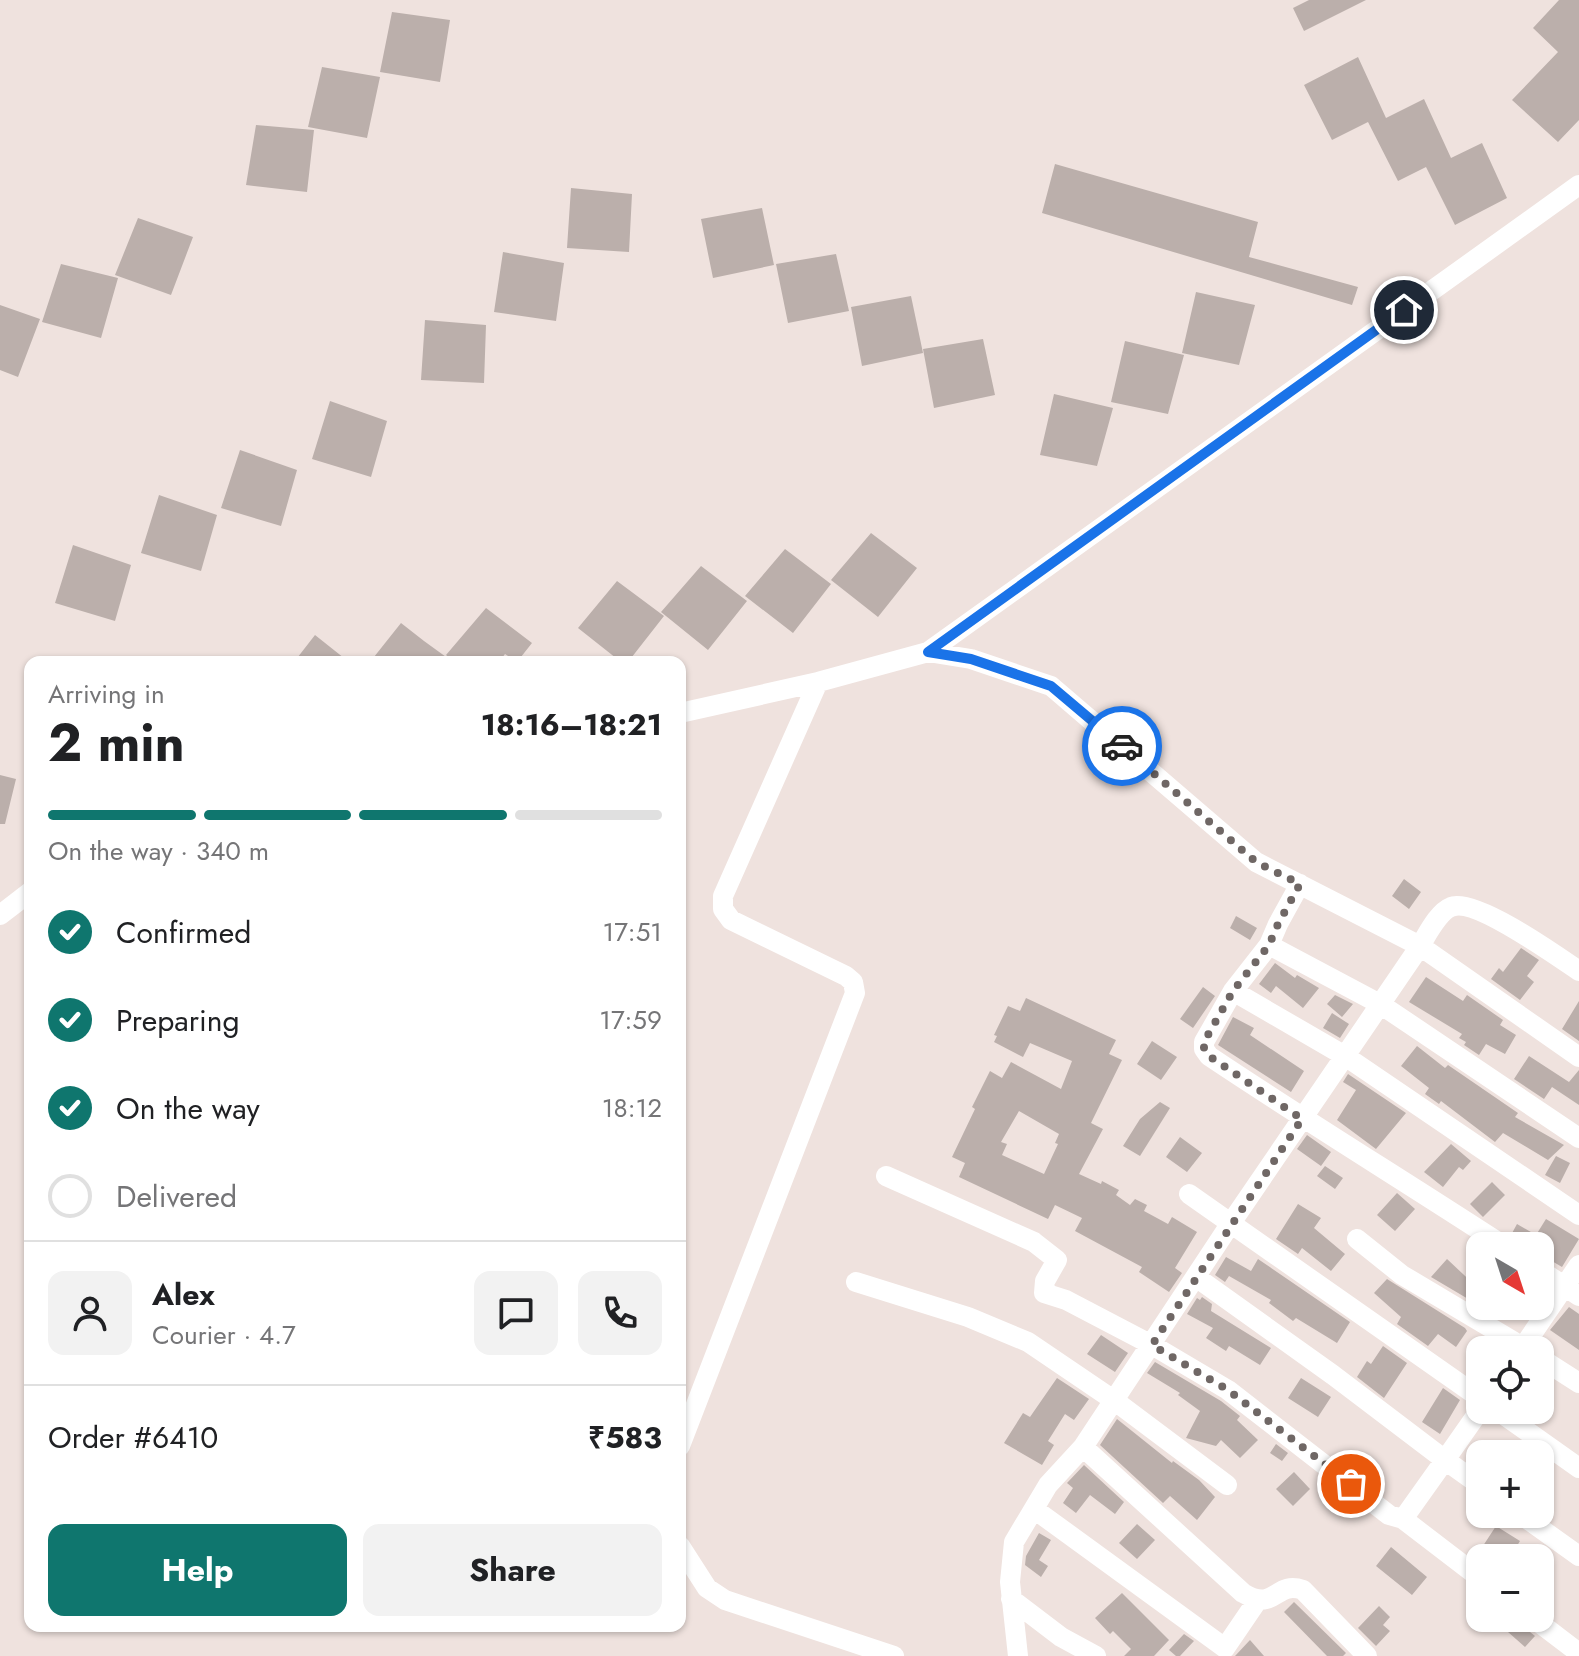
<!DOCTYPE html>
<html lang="en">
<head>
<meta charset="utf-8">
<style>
	body { margin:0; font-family:Jost,sans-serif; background:#f2f2f2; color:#202124; height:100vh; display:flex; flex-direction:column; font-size:30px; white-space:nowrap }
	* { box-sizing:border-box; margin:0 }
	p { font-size:26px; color:#757577 }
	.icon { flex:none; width:44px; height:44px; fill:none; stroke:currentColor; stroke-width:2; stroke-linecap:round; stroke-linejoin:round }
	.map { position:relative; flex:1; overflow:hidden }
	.side { position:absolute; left:24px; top:656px; width:662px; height:976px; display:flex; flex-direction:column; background:#fff; border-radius:16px; box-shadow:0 2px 6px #0004 }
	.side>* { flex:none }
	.needle { width:52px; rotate:141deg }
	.fabs { position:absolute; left:1466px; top:1232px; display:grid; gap:16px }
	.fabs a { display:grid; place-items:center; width:88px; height:88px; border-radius:16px; background:#fff; box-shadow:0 2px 6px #0004; font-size:40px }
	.pin { position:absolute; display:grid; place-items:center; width:68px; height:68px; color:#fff; margin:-34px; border:4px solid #fff; border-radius:50%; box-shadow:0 2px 8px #0007 }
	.courier { position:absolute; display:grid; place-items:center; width:80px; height:80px; margin:-40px; border:6px solid #1a73e8; border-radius:50%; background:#fff; color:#222; box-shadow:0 2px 10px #0007 }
	.headline em { font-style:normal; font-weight:700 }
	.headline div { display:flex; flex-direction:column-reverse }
	.headline { display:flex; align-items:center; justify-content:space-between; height:136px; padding:0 24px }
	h1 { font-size:52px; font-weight:700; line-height:60px }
	.bar { display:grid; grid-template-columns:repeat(4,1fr); gap:12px 8px; align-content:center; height:96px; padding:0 24px }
	.bar i { height:10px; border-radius:6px; background:#e0e0e0 }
	.bar .selected { background:#0f766e }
	.bar p { grid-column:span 4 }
	.line { display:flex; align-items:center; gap:20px; padding:0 24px; border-top:2px solid #e0e0e0 }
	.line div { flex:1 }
	.round { display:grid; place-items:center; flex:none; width:84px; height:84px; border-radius:16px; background:#f2f2f2 }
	ol { padding:0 24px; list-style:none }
	li { display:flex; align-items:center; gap:24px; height:88px }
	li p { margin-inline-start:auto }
	li .icon { padding:8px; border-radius:50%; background:#0f766e; color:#fff; stroke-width:4 }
	li:last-child { color:#757577 }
	li i { width:44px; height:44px; border:4px solid #e0e0e0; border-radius:50% }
	.primary-button { display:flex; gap:16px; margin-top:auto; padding:16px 24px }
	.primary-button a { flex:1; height:92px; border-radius:16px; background:#0f766e; color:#fff; font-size:32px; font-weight:700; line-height:92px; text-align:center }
	.primary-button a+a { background:#f2f2f2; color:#202124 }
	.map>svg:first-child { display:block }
	.building { fill:#bbafab; fill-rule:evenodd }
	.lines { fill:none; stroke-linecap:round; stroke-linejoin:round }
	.minor { stroke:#fff; stroke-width:20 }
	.done { stroke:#6f6765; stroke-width:8; stroke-dasharray:0 14.4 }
	.route { stroke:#1a73e8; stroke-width:10 }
</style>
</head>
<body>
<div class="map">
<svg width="1579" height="1656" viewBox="0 0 1579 1656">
	<rect width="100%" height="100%" fill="#efe2de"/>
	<!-- building -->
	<path class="building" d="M1309,0H1366L1304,31L1293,8Z
		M1559,0H1579V120L1558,142L1512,100L1558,52L1533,28Z
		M392,12L450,20L440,82L380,72Z
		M1358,57L1386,118L1424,99L1451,158L1482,143L1507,198L1455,225L1426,167L1398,181L1368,122L1332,140L1304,85Z
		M322,67L380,77L367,138L308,127Z
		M256,125L314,130L307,192L246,185Z
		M1055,164L1258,222L1249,257L1358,287L1352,305L1042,213Z
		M571,188L632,194L629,252L567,248Z
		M762,208L774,265L713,278L701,219Z
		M138,218L193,237L171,295L115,275Z
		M503,252L564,263L556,321L494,312Z
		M836,254L849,311L788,323L776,264Z
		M61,264L118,278L101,338L42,322Z
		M1196,292L1255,305L1239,365L1182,353Z
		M911,296L923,353L862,366L851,307Z
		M0,305L40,319L18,377L0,370Z
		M425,320L486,325L484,383L421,380Z
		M983,339L995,395L934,408L923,349Z
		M1125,341L1184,355L1168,414L1111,402Z
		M1054,394L1113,408L1097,466L1040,455Z
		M330,401L387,421L371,477L312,459Z
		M240,450L297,470L281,526L221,508Z
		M159,495L217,515L201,571L141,553Z
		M871,533L917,568L878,617L831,580Z
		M73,545L131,565L115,621L55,603Z
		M785,549L831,584L793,633L745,596Z
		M701,566L747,601L708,650L661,612Z
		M617,581L664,616L628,662H621L578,628Z
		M486,608L532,643L517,662L505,654L499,662H455L446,655Z
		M401,623L424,641L453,662H370Z
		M315,635L349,662H294Z
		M0,775L16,779L5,824H0Z
		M1404,879L1421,892L1409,909L1392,896Z
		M1236,916L1257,928L1250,940L1230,928Z
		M1521,948L1539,960L1527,976L1534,982L1520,1000L1491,979L1499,968L1503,972Z
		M1275,963L1295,978L1297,975L1319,988L1303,1008L1276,986L1271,993L1259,984Z
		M1426,977L1463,1001L1467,995L1503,1020L1500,1025L1516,1035L1505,1054L1486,1044L1479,1055L1464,1045L1466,1042L1459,1038L1462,1034L1409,1002Z
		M1203,987L1215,996L1193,1028L1180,1019Z
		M1335,995L1353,1004L1342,1017L1327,1004Z
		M1026,998L1116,1040L1109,1054L1122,1060L1091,1123L1103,1129L1079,1174L1101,1184L1102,1181L1119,1190L1116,1195L1130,1205L1135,1199L1147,1205L1144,1211L1168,1224L1172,1217L1197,1232L1175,1268L1182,1273L1169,1292L1139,1272L1142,1267L1075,1231L1082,1218L1055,1205L1048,1219L959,1177L965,1163L952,1157L975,1109L972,1107L990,1071L1002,1078L1011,1062L1061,1089L1072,1061L1030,1043L1023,1057L994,1042L997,1036L994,1035L1008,1006L1020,1011ZM1019,1111L1059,1134L1055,1143L1058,1144L1044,1174L1002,1155L1007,1144L1001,1142Z
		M1579,1001V1041L1562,1029Z
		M1332,1013L1349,1024L1340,1038L1323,1028Z
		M1233,1017L1254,1028L1250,1035L1304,1071L1291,1092L1218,1045Z
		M1152,1041L1177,1057L1161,1080L1137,1064Z
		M1417,1046L1445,1068L1448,1065L1518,1113L1515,1117L1564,1145L1548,1160L1503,1133L1495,1142L1441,1101L1439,1104L1425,1094L1429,1088L1401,1066Z
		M1529,1056L1569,1082L1579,1070V1105L1552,1087L1544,1099L1514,1079Z
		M1348,1074L1406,1113L1376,1149L1337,1120L1356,1090L1343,1082Z
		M1160,1102L1170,1108L1140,1156L1123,1146L1140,1119Z
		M1307,1135L1331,1152L1321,1166L1297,1149Z
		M1180,1137L1202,1153L1187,1172L1166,1157Z
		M1451,1144L1471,1161L1463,1170L1459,1167L1443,1187L1424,1172Z
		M1556,1156L1570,1163L1560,1183L1545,1175Z
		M1325,1166L1343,1178L1335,1189L1317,1176Z
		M1492,1182L1505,1195L1483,1217L1470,1204Z
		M1397,1193L1415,1209L1395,1231L1377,1215Z
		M1298,1204L1321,1218L1314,1228L1345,1254L1331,1271L1302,1248L1298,1254L1276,1239Z
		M1546,1219L1579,1239L1562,1267L1540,1254V1246H1525L1511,1235L1517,1224L1536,1235Z
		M1226,1257L1251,1271L1258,1259L1350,1322L1337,1343L1296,1318L1293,1321L1269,1303L1271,1300L1229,1276L1225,1282L1215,1275Z
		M1447,1259L1480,1290V1306L1431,1277Z
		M1387,1279L1465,1328L1467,1331L1456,1347L1438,1334L1428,1346L1397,1324L1401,1317L1374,1293Z
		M1202,1297L1212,1304L1211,1311L1271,1348L1260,1365L1229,1346L1226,1351L1206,1338L1213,1328L1187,1314L1197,1298L1200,1300Z
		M1569,1307L1579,1314V1350L1550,1330Z
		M1101,1335L1128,1353L1115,1372L1087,1354Z
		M1383,1346L1407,1363L1384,1398L1357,1377L1367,1361L1371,1364Z
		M1155,1362L1221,1401L1240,1416L1237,1420L1258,1440L1240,1458L1221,1440L1216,1446L1186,1438L1200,1411L1178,1395L1180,1393L1147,1373Z
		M1057,1378L1089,1399L1074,1420L1065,1414L1048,1441L1054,1445L1042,1465L1004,1443L1023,1413L1030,1417Z
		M1301,1378L1331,1397L1318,1417L1288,1398Z
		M1443,1388L1460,1400L1440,1434L1422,1422Z
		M1117,1419L1172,1463L1173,1461L1199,1480L1215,1497L1197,1520L1170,1496L1163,1503L1100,1445Z
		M1276,1444L1288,1453L1282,1461L1270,1453Z
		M1084,1465L1124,1502L1115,1514L1090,1495L1076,1513L1063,1503L1073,1488L1067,1483Z
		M1294,1472L1310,1489L1293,1506L1276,1489Z
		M1137,1524L1155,1540L1137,1559L1119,1543Z
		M1496,1526L1520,1541L1512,1554L1510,1552L1506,1558H1489L1479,1552Z
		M1039,1533L1051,1540L1039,1560L1048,1566L1041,1577L1025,1565L1026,1556Z
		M1391,1547L1427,1577L1412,1595L1376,1566Z
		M1122,1593L1169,1640L1154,1656H1124L1131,1649L1113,1631L1110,1634L1095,1618Z
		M1294,1602L1346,1653L1343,1656H1327L1284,1612Z
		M1379,1606L1390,1617L1383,1625L1390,1631L1376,1646L1358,1628Z
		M1520,1618L1525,1628L1535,1636L1525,1647L1508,1632Z
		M1184,1634L1194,1641L1180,1656H1176L1169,1650Z
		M1250,1640L1264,1656H1235Z"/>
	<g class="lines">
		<!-- minor -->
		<path class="minor" d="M928,652L971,659L1051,686L1256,862L1420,946L1231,1223L1083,1447L1243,1593C1277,1613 1274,1580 1303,1590L1367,1656
			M680,713L818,682L928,652L1579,185
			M1300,884L1278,924L1269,945L1233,991L1204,1042V1049L1209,1056C1306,1121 1406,1182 1504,1246
			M0,915L30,892
			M1269,945L1380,1004L1579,1138
			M1579,971C1557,956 1474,897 1451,907C1438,912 1427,935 1420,946L1579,1057
			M1233,991L1345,1056L1579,1215
			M886,1176L1034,1242L1057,1260L1045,1281L1044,1293L1066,1300L1152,1345L1228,1390L1389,1515L1403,1519L1480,1578
			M1189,1194L1480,1398
			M1357,1239L1402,1275L1528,1350
			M1540,1270L1579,1296
			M1196,1277L1333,1375L1445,1460L1403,1519
			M856,1282L968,1317L1028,1342L1115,1401L1227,1485
			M1521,1350L1579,1265
			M1540,1358L1579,1383
			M1480,1410L1445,1460L1480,1485
			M1497,1410L1579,1468
			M680,1446L855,993L853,982L846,976L731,920L723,909V896L818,682
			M1034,1509L1225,1648L1257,1601
			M1520,1514L1579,1556
			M680,1546L707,1588L725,1600L894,1656
			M1011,1599L1061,1637L1096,1656
			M1533,1618L1579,1653
			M1018,1656L1010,1582L1014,1542L1048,1485L1083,1447"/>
	</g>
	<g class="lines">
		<!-- done -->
		<path class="done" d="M1122,746L1256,862L1300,884L1278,924L1269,945L1233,991L1204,1042V1049L1209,1056L1302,1119L1152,1345L1228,1390L1351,1484"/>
		<!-- route -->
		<path class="route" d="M1122,746L1051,686L971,659L928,652L1404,310"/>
	</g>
</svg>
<div class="fabs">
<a><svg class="needle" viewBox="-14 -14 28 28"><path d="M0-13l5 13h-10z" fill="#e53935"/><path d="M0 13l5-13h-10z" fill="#757577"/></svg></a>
<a><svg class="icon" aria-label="locate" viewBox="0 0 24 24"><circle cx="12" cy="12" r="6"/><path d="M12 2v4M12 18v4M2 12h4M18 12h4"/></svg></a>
<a>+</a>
<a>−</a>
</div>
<div class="pin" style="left:1351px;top:1484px;background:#ea580c"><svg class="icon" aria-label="bag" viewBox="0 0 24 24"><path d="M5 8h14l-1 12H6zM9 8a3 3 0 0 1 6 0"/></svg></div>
<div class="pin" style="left:1404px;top:310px;background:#1f2937"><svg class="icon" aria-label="home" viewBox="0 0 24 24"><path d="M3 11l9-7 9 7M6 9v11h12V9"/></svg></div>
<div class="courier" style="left:1122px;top:746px"><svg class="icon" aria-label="car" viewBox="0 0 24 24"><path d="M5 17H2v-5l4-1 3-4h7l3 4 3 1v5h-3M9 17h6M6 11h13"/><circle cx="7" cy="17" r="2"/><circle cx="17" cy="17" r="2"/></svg></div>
<section class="side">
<div class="headline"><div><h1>2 min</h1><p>Arriving in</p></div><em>18:16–18:21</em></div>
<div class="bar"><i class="selected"></i><i class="selected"></i><i class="selected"></i><i></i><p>On the way · 340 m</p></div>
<ol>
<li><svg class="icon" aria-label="check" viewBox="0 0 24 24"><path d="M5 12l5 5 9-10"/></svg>Confirmed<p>17:51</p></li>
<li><svg class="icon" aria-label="check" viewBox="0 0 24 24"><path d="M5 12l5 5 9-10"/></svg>Preparing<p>17:59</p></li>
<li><svg class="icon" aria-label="check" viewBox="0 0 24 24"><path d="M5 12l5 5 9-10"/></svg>On the way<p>18:12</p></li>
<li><i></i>Delivered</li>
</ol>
<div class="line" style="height:144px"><a class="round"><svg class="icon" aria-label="person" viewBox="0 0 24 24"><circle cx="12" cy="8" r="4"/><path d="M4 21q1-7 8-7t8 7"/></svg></a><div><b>Alex</b><p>Courier · 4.7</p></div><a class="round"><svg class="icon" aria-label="chat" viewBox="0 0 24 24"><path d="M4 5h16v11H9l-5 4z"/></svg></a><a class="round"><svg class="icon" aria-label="phone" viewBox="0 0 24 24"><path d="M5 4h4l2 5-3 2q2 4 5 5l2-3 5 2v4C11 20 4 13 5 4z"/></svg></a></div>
<div class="line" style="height:104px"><div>Order #6410</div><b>₹583</b></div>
<div class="primary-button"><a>Help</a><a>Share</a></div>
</section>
</div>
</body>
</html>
